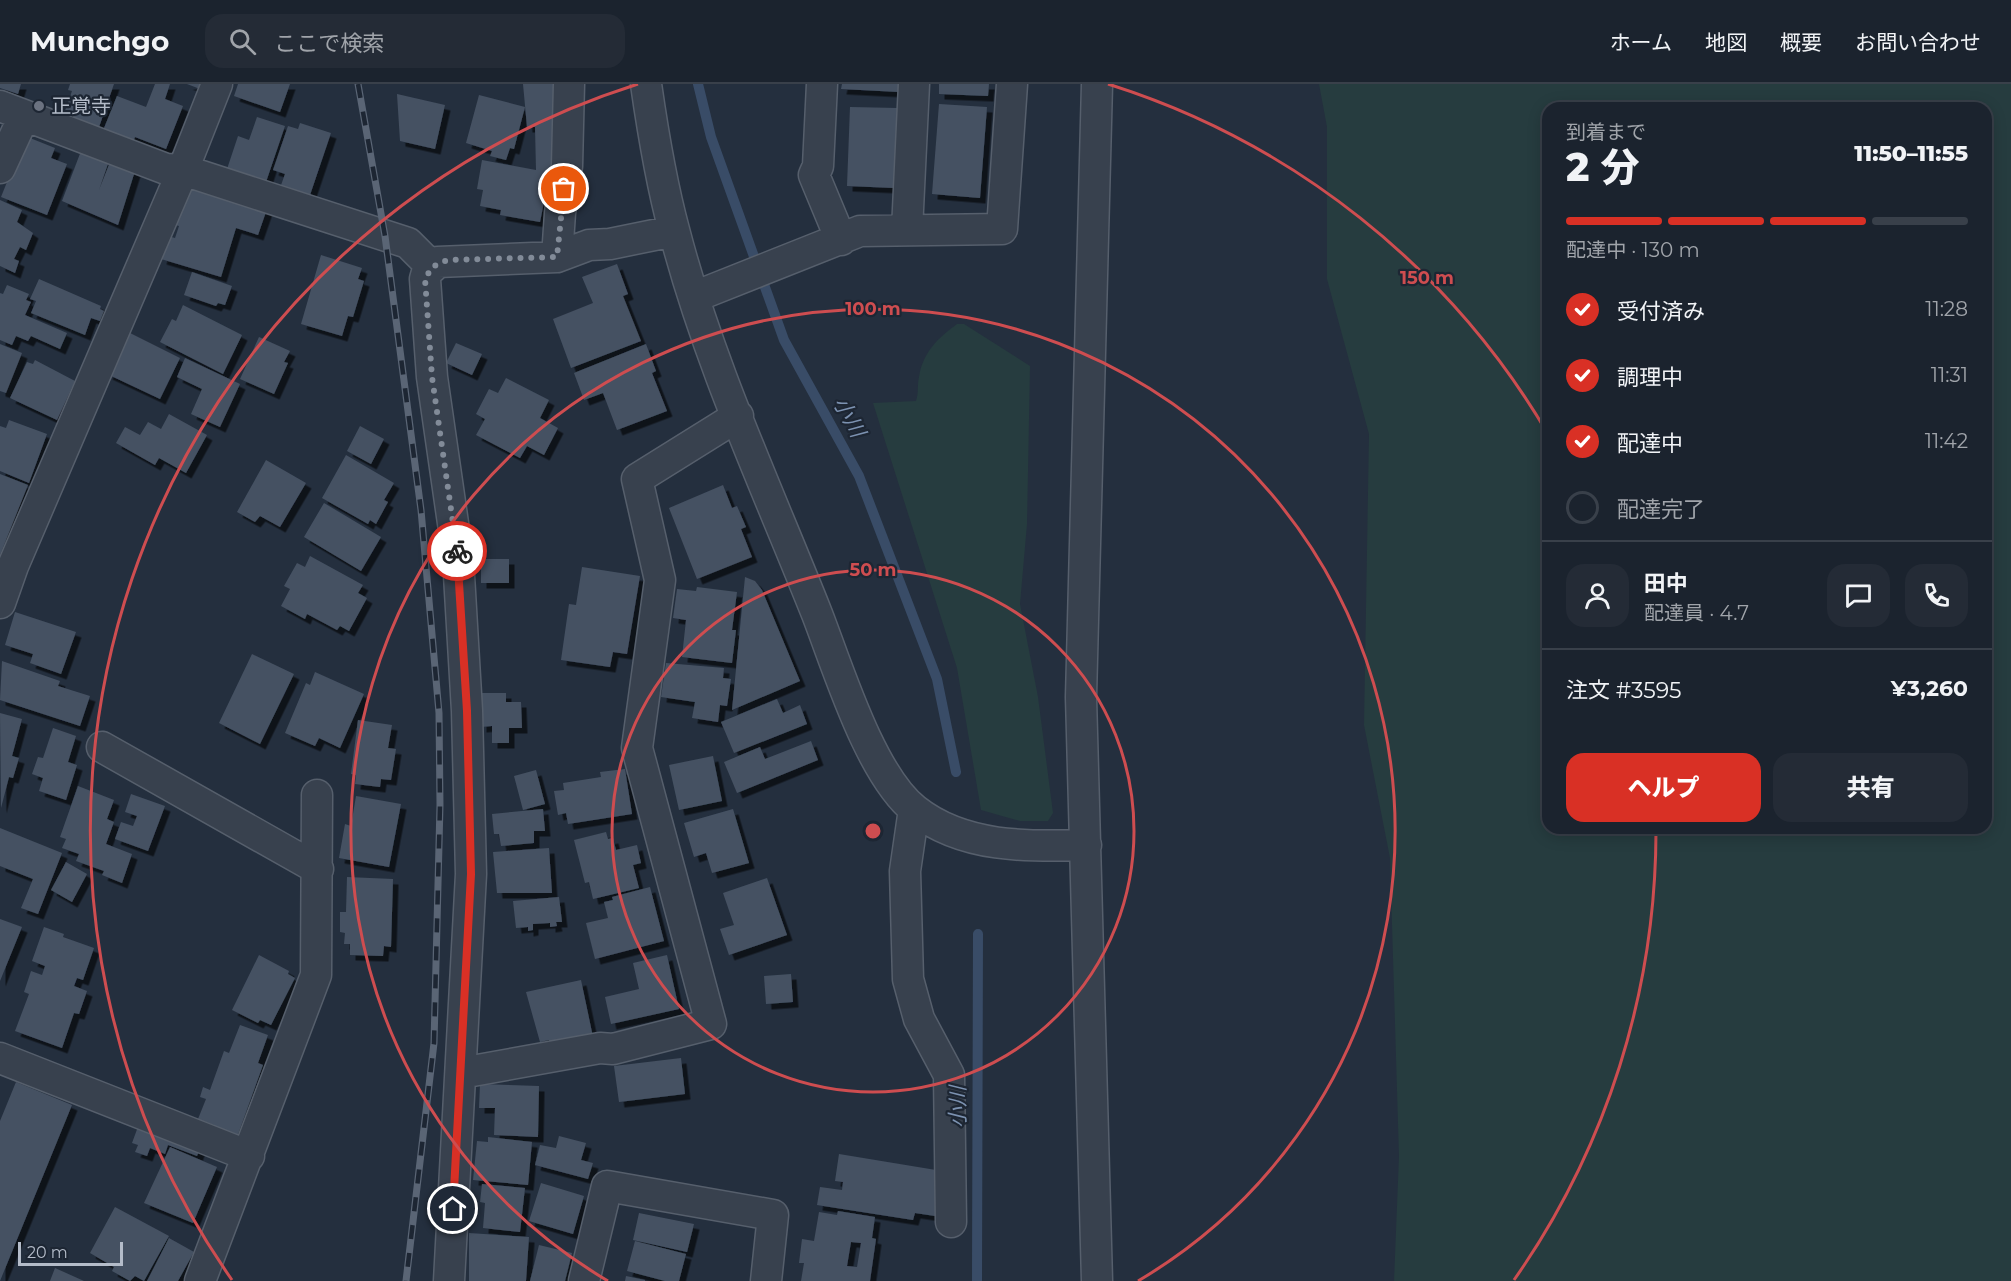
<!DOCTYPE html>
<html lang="ja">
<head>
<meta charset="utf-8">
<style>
	body { margin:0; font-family:Montserrat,"Noto Sans JP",sans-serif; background:#242b36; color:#f1f3f6; height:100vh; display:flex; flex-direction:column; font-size:22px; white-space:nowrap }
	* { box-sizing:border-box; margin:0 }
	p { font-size:20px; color:#a0a4aa }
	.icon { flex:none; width:33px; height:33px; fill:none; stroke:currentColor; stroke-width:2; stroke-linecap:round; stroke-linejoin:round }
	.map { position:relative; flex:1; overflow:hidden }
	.side { position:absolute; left:1542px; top:18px; width:450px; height:732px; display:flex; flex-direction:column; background:#1b232e; border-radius:18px; box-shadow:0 3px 15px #0003,0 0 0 2px #39404a }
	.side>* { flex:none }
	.scale { position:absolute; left:18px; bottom:15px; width:105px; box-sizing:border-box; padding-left:6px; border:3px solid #b4bcc9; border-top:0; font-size:16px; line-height:21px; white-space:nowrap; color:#b4bcc9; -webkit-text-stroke:4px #1d2633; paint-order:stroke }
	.pin { position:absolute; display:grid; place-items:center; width:51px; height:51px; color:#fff; margin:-26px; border:3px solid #fff; border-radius:50%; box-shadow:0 2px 6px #0007 }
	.courier { position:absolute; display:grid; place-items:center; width:60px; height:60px; margin:-30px; border:4px solid #d93025; border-radius:50%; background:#fff; color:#222; box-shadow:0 2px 8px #0007 }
	.summary em { font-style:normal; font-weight:800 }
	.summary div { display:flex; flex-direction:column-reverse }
	.summary { display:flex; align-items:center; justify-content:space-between; height:102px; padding:0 24px }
	h1 { font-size:39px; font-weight:800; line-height:45px }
	.bar { display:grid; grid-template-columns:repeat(4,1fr); gap:9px 6px; align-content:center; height:72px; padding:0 24px }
	.bar i { height:8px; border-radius:4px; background:#39404a }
	.bar .active { background:#d93025 }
	.bar p { grid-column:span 4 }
	.line { display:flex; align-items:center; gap:15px; padding:0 24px; border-top:2px solid #39404a }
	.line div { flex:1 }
	.round { display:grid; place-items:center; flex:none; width:63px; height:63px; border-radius:18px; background:#242b36 }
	ol { padding:0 24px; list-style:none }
	li { display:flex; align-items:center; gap:18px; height:66px }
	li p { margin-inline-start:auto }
	li .icon { padding:6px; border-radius:50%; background:#d93025; color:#fff; stroke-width:4 }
	li:last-child { color:#a0a4aa }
	li i { width:33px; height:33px; border:3px solid #39404a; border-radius:50% }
	.cta { display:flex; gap:12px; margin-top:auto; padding:12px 24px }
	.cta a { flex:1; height:69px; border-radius:18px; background:#d93025; color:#fff; font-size:24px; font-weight:800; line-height:69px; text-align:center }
	.cta a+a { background:#242b36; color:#f1f3f6 }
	header { display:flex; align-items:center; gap:36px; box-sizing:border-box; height:84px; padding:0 30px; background:#1b232e; border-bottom:2px solid #39404a }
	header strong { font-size:28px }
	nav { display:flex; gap:33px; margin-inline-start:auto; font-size:21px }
	.search { width:420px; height:54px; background:#242b36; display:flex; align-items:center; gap:15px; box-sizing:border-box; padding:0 21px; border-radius:18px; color:#a0a4aa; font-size:22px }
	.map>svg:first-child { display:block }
	.green { fill:#263c3f; fill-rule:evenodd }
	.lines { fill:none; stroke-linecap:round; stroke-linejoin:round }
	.stream { stroke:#394c67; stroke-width:10 }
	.building { fill:#455162; fill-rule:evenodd; filter:url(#shadow) }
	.minor-casing { stroke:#565f6c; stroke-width:33 }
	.minor { stroke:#38414e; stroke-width:30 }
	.rail-casing { stroke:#5a6575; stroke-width:7 }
	.rail { stroke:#1d2633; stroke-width:4.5; stroke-dasharray:14; stroke-linecap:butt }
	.done { stroke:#828b98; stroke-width:6; stroke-dasharray:0 10.8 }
	.route { stroke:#d93025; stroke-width:8 }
	.ring { fill:none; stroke:#ce4d50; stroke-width:3 }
	.worship-dot { fill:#6b7280; stroke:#1d2633; stroke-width:2 }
	.labels { text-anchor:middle; stroke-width:4.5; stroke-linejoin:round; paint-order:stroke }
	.poi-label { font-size:20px; fill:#b4bcc9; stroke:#1d2633; text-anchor:start }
	.water-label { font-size:21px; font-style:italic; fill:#7c92b1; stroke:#1d2633 }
	.centre { fill:#ce4d50; stroke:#1d2633; stroke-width:3 }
	.ring-label { font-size:18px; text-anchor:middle; font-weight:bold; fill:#ce4d50; stroke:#1d2633; stroke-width:4.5; stroke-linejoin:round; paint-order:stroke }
</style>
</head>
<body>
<header>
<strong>Munchgo</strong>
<div class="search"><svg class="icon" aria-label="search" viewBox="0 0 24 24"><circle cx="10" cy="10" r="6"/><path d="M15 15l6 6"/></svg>ここで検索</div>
<nav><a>ホーム</a><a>地図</a><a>概要</a><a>お問い合わせ</a></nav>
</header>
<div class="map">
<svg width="2011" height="1197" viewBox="0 0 2011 1197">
	<defs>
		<filter id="shadow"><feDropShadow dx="5.5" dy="5.5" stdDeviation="0" flood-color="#0009"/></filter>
	</defs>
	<rect width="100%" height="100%" fill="#242f3e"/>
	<!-- green -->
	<path class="green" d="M1319,0H2011V1197H1394L1399,1072L1390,774L1364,641L1369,350L1327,195V43ZM1548,24H1986V744H1548Z
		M957,240H964L1030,282L1027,440L1020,520L1038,613L1053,729L1048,737H1020L981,726L957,584L873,319L916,317C919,308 917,302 919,293C923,268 938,254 957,240Z"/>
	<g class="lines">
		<!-- stream -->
		<path class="stream" d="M698,0L711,53L784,256L859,392L937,595L956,688
			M977,1197L978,850"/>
	</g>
	<!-- building -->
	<path class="building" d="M0,0H21L18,10L0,4Z
		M70,0H114L98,46L63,33L72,7L68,6Z
		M155,0H170L165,15L183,22L166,65L135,53L132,61L102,49L117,12L146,23Z
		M187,0H202L200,5Z
		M238,0H290L280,28L234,12Z
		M523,0H554L555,69L549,108H546L540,138L500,131L501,126L480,122L483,106L477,105L482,76L536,86L535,43H527Z
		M842,0H899V8L841,5Z
		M939,0H989L988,12L939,10Z
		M397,10L445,21L435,65L400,57Z
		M479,11L525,23L514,65L510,64L506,76L490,72L492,67L466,59Z
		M939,20L987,23L980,114L932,110Z
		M850,23L897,24L894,104L847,102Z
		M257,33L285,42L265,101L226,88L238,52L249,56Z
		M300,39L331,49L309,114L280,104L285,90L273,86L288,42L298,45Z
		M30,54L55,64L51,74L67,80L47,131L1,113L9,93L13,94L20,76L23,57L29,59Z
		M81,67L109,77L99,106L110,78L135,87L118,141L62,117Z
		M188,100L267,125L258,151L236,144L221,193L161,175L168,152L175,154L179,142L175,141Z
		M0,116L22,126L17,138L33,149L26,166L20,163L14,175L19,177L15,189L0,182Z
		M321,171L362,184L358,195L364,197L353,233L348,232L342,252L301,240Z
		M617,180L628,210L623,212L641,257L571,284L553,235L593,219L582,193Z
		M192,188L232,202L225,221L218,219L216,222L184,211Z
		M39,195L101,222L100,225L104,227L100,237L91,234L85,251L31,229L36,217L30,215Z
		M7,201L29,210L26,216L31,218L25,231L67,249L60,265L31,252L28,257L16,252L12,261L0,256V209L3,210Z
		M183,221L242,251L223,290L160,258L172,235L176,237Z
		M128,248L180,274L160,315L107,290Z
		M259,253L290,267L284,278L288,279L274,310L240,295Z
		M456,259L482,270L472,291L446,279Z
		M0,260L22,269L6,309L0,307Z
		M646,260L656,287L652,289L667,327L617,346L603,309L584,316L574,289Z
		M185,274L240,300L220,343L191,330L202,305L177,293Z
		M35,276L75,297L57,336L10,314L27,278L33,280Z
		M506,294L549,316L540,334L558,344L544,371L527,362L520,374L476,351L485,335L476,330L489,305L498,309Z
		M169,330L207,351L186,389L159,374L155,381L116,359L125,343L140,351L148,338L161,345Z
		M9,336L47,350L29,399L0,387V342L6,344Z
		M360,342L384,355L371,380L347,367Z
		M346,371L394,399L384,416L388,418L376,440L370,436L368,440L322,414Z
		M266,376L306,399L280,443L260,432L255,438L237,428Z
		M0,390L28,401L0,471Z
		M723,401L732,424L737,422L746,443L741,445L752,473L697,495L669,424Z
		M324,419L381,453L361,487L304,453Z
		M310,472L363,501L358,509L367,514L349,547L340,542L337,546L307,530L305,535L281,522L290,505L284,502L297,479L305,483Z
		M481,475H509V499H481Z
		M582,483L640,492L627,570L613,568L610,583L561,576L569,520L576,521Z
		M745,493L755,497L762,506L800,597L732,626Z
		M697,503L737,508L732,546H736L732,579L682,573L686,536L673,534L677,505L696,507Z
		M15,528L76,548L61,590L30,579L33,570L5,561Z
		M252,570L294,590L260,660L219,639Z
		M2,577L60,597L58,602L90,612L80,642L0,616Z
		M666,579L724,584L723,594L731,595L727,622L720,621L718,638L692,634L695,618L661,613Z
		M315,588L364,610L340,664L319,654L315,662L285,649L306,599L310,601Z
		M481,609H506V618H521L522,644H509V659H492V642L481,643Z
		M777,615L783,629L800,621L807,640L734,669L721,638Z
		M0,629L22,635L12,672L19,674L13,694L9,693L1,724Z
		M358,636L392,641L388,664L396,665L391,696L381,695L380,703L355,700L356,691L351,690Z
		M53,644L76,652L68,678L77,681L66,716L39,707L43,694L32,690L38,673L43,674Z
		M811,657L818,676L737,709L724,678L760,663L765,675Z
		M713,672L722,717L679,726L669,681Z
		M625,685L632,730L568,740L566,729L558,731L554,707L564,706L563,699L601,693L600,688Z
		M536,686L545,720L523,726L514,692Z
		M78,702L114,716L107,735L114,738L106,760L132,770L122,799L102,791L104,787L76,777L79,770L62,764L66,755L60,753Z
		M131,710L165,722L148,767L115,755L121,738L133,742L137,732L125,728Z
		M356,712L401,720L389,783L339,774L345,740L351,742Z
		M543,725L545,747H534V759L501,762L499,750H494L492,730Z
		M733,725L749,779L712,789L706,769L694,773L684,739Z
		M0,744L62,769L38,830L21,824L33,795L0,782Z
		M606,748L608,755L613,754L616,766L637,761L641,779L633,781L639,804L593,815L589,798L585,799L574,756Z
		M549,764L552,809H497L493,768Z
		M66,778L87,790L72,818L51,806Z
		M347,793L393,795L391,863L384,862L383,872L350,871V860H344L345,849L340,848V828H346Z
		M767,794L787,851L729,871L720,845L734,841L723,809Z
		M650,803L664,857L595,875L586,839L608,834L604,818L613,816L612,813Z
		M559,813L562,838H556L557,842L550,843V839L533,840V846L528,847V843L516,844L513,817Z
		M0,835L22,843L0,897Z
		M44,843L64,850L63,853L94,864L83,896L77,894L74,902L87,907L79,930L74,929L62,964L15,947L29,910L24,908L31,887L42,891L45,882L32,877Z
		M259,871L289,887L288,890L295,894L271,941L260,936L258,939L232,926Z
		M667,871L679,925L611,940L605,913L639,905L633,879Z
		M791,890L793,918L766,920L764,892Z
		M581,896L593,953L550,961L549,956L540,958L526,908Z
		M240,941L268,951L258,979L263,981L236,1056L211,1047L214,1041L198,1035L206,1015L200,1013L203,1003L210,1006L224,967L229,969Z
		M681,974L685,1010L619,1018L614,982Z
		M16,998L72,1021L0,1197V1037Z
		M480,1000L539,1002L538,1053L494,1051L495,1024H479Z
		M139,1040L202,1059L197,1072L168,1061L165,1070L150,1064L147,1072L135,1068L138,1061L132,1059Z
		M559,1052L586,1059L581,1076L593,1079L588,1095L535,1081L540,1061L556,1064Z
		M488,1053L532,1058L528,1101L473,1096L477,1057L488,1058Z
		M170,1063L217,1083L193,1139L144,1119Z
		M839,1070L942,1087L935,1132L915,1129L913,1136L817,1121L820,1103L842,1106L843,1098L835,1097Z
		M541,1099L584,1112L573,1150L529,1137Z
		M482,1100L525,1104L520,1148L483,1144L485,1119L480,1118Z
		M115,1123L169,1152L144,1197L135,1192L130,1197L112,1187L114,1183L90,1169Z
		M838,1127L875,1133L872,1154L876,1155L870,1197H801L804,1179H799L802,1155L814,1157L819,1128L837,1131ZM851,1158L861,1159L857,1183L847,1182Z
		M639,1129L694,1140L687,1168L633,1156Z
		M469,1149L529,1153L526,1197H469Z
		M169,1154L194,1168L178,1197H147Z
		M635,1157L686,1170L679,1197H665L627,1187Z
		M539,1161L572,1169L565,1197H530Z
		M55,1184L84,1197H50Z
		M626,1192L645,1196V1197H625Z"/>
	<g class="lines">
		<!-- minor casing -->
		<g class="minor-casing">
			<path id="minor" d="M646,0C653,49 661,98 674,146C708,278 767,404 817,530C838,584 870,690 915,726C963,764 1028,763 1086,761
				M822,0L818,82L814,91L841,156
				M1097,0L1081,613L1097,1197
				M0,22L166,85L183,86L217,0
				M0,84L24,32
				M907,146L914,0
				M557,173L560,129L567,82L569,0
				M694,213L860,147L1002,145L1012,0
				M0,519L13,482L183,86L408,159L432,183
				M102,663L318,785
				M914,725L905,787L908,895L919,935L949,991L951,1138
				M0,974L249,1072
				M461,989L600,964L613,965L711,940L637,664L660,496L637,395L738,332
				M200,1197L316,891L317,711
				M449,1197L471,790L467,627L458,474L432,293L425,195L427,188L438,178L557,173L589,161L610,160L674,147
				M584,1197L607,1102L773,1131L766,1197"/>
		</g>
		<!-- minor -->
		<use href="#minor" class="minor"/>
		<!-- rail casing -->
		<g class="rail-casing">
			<path id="rail" d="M358,0L385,152L421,426L439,629L440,721L434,959L406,1197"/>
		</g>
		<!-- rail -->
		<use href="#rail" class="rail"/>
	</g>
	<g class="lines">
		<!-- done -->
		<path class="done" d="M457,467L432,293L425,195L432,183L447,176L557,173L564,105"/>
		<!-- route -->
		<path class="route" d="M453,1125L471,790L467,627L457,467"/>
	</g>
	<!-- distance rings -->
	<g class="ring">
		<circle cx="873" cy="747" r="261"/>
		<path d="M608 1197A522 522 0 1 1 1138 1197"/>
		<path d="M232 1196A783 783 0 0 1 638 0M1108 0A783 783 0 0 1 1548 350M1656 747A783 783 0 0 1 1514 1196"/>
	</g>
	<!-- markers -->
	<circle class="worship-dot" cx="39" cy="22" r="6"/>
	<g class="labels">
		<!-- poi labels -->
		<g class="poi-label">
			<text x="51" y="29">正覚寺</text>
		</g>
		<!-- water labels -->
		<g class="water-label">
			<text transform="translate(849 333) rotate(61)" y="7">小川</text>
			<text transform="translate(958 1023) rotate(-90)" y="7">小川</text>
		</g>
	</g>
	<circle cx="873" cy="747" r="9" class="centre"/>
	<g class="ring-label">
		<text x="1427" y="200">150 m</text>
		<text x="873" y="231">100 m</text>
		<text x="873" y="492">50 m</text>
	</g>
</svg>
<div class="scale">20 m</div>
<div class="pin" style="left:564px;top:105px;background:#ea580c"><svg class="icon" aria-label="bag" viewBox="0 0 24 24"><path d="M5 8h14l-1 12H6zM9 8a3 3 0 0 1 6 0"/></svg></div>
<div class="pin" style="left:453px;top:1125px;background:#1f2937"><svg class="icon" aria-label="home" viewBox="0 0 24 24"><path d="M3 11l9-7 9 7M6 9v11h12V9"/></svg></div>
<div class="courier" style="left:457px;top:467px"><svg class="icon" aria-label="bike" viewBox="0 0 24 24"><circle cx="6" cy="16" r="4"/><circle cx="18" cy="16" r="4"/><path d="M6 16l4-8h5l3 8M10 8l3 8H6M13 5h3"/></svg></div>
<section class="side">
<div class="summary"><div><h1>2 分</h1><p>到着まで</p></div><em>11:50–11:55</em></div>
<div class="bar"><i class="active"></i><i class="active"></i><i class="active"></i><i></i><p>配達中 · 130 m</p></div>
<ol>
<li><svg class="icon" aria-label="check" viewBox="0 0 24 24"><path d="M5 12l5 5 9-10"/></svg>受付済み<p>11:28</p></li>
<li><svg class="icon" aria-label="check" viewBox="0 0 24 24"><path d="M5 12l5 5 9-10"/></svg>調理中<p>11:31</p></li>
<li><svg class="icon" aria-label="check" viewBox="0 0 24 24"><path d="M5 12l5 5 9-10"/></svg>配達中<p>11:42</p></li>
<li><i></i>配達完了</li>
</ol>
<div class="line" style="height:108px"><a class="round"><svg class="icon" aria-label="person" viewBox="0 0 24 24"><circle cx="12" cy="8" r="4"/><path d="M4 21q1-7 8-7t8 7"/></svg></a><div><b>田中</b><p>配達員 · 4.7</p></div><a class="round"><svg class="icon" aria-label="chat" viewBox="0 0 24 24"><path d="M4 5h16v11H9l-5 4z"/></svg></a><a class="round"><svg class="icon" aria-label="phone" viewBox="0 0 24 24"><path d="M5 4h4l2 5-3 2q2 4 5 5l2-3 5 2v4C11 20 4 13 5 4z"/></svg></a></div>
<div class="line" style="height:78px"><div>注文 #3595</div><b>¥3,260</b></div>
<div class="cta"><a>ヘルプ</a><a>共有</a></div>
</section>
</div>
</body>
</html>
